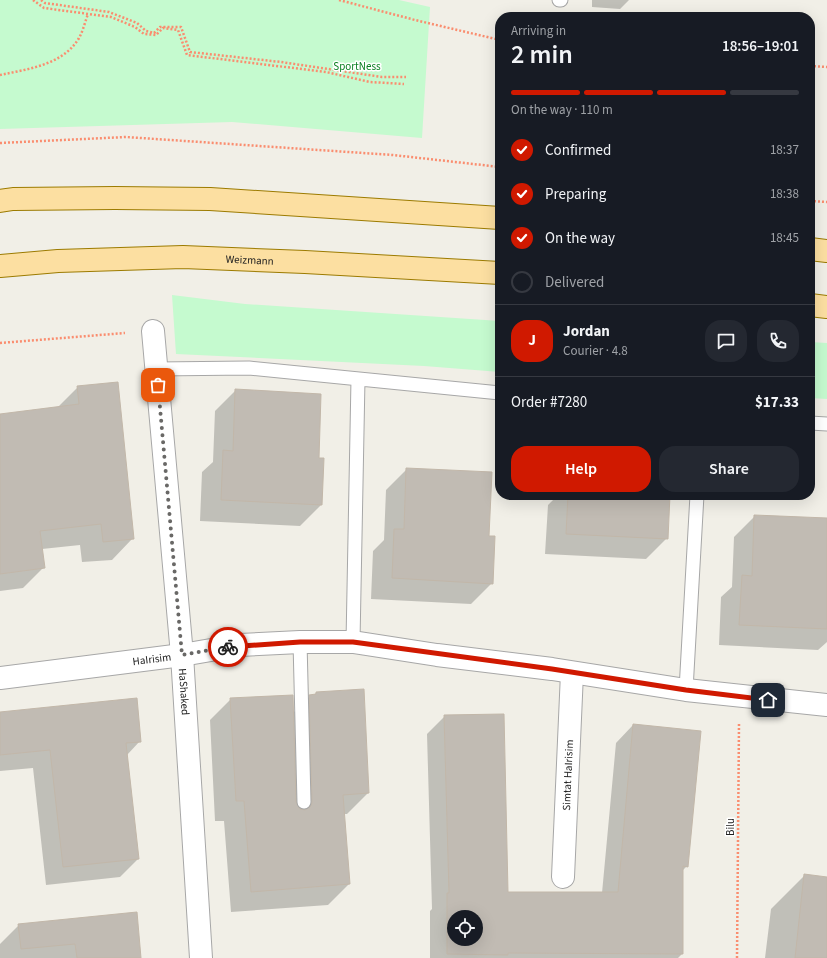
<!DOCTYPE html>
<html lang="en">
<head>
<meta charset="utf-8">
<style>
	body { margin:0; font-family:"Source Sans 3",sans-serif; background:#242831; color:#f1f3f6; height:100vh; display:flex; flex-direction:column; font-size:15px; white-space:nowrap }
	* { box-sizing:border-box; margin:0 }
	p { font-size:13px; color:#9ea1a6 }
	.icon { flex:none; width:22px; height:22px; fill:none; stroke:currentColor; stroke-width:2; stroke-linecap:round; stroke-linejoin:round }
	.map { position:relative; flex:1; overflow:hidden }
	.details { position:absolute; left:495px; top:12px; width:320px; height:488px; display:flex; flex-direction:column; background:#171b24; border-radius:16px; box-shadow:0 4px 16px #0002 }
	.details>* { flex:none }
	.buttons { position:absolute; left:447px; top:910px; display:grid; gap:8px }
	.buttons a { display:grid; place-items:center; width:36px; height:36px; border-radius:50%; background:#171b24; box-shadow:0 4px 16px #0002; font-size:20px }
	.pin { position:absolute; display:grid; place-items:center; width:34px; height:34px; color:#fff; margin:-17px; border-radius:8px; box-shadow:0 2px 6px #0006 }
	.courier { position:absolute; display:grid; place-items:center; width:40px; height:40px; margin:-20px; border:3px solid #d01900; border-radius:50%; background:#fff; color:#222; box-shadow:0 1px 5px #0007 }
	.head em { font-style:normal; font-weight:600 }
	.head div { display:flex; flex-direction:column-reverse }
	.head { display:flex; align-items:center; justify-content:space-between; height:68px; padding:0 16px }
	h1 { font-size:26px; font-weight:600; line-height:30px }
	.bar { display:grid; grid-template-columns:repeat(4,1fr); gap:6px 4px; align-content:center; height:48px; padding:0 16px }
	.bar i { height:5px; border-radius:3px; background:#363941 }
	.bar .current { background:#d01900 }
	.bar p { grid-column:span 4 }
	.line { display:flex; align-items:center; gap:10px; padding:0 16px; border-top:1px solid #363941 }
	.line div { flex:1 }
	.round { display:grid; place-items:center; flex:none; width:42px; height:42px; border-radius:16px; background:#242831 }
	ol { padding:0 16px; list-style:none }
	li { display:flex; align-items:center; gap:12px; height:44px }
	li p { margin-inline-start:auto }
	li .icon { padding:4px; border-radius:50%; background:#d01900; color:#fff; stroke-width:4 }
	li:last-child { color:#9ea1a6 }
	li i { width:22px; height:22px; border:2px solid #363941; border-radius:50% }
	.primary-button { display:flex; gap:8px; margin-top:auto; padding:8px 16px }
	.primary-button a { flex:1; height:46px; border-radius:16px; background:#d01900; color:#fff; font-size:16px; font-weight:600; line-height:46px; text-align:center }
	.primary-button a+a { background:#242831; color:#f1f3f6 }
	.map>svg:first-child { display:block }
	.park { fill:#c5facf }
	.shadow { fill:#0003; fill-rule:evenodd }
	.building { fill:#c1bbb3; stroke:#c2b7a9; fill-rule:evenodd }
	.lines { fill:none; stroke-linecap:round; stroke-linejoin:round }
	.service-casing { stroke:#a7a7a7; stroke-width:15 }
	.minor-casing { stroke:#a7a7a7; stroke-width:24 }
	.primary-casing { stroke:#9c7b00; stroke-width:24 }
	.path { stroke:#fa8d6f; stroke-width:2.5; stroke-dasharray:2 2; stroke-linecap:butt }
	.service { stroke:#fff; stroke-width:13 }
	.minor { stroke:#fff; stroke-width:22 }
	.primary { stroke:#fcdfa1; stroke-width:22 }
	.done { stroke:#696866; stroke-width:4; stroke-dasharray:0 7.2 }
	.route { stroke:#d01900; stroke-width:5 }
	.labels { text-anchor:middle; stroke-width:3; stroke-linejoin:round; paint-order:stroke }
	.park-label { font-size:11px; fill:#0c8023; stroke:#fff }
	.street-label { font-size:11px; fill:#202020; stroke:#fff }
</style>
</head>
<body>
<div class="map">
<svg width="827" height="958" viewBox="0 0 827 958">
	<rect width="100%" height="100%" fill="#f1efe7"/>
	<!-- park -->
	<path class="park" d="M0,0H399L430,7L422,138L232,122L0,129Z
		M172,295L245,304L500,321V372L424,366L176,354Z
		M810,342L827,343V399L810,398Z"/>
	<!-- shadow -->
	<path class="shadow" d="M592,0H629L620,9L592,7Z
		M78,387L132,539L112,560L82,562L80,545L42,549L44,567L23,588L0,591V415L58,407Z
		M236,390L318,458L321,505L300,526L200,521L202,472L213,462L215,411Z
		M407,469L488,537L492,583L471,604L371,599L373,551L384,540L386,490Z
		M558,495H669L667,538L646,559L545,554L548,505Z
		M755,516L827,519V642L818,650L719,645L721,597L732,587L734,537Z
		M316,693L368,793L347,814H343L349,884L328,905L231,912L224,821H215L210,720L231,699L293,713L310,696H313Z
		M0,713L140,741L127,755L138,859L120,877L46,885L33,768L0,771Z
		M445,716L507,893H602L616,743L633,725L687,866L682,871V954L678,958H430V911L432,909L427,734ZM454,917H476V939H454Z
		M805,875L827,878V958H765L771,909Z
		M19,925L140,958H0V944Z"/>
	<!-- building -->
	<path class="building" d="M118,382L134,539L103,542L101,524L40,531L45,568L0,574V414L79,404L77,386Z
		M235,389L321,394L319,458H324L322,505L221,500L223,450L233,451Z
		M406,468L492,472L489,536H495L493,584L392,578L394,529H404Z
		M568,495H670L668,539L566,534Z
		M754,515L827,518V629L739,625L742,575L752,576Z
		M364,689L369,793L343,795L350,884L251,892L244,801H236L230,698L293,695L296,802L300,809L305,810L311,806L312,802L309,695L316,694V692Z
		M137,698L141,742L126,743L139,859L63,867L50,750L0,755V712Z
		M504,714L508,892H618L633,724L701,731L688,867L683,866V954L508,953V955L447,954V893H449L444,715ZM454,917H476V939H454Z
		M804,874L827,877V958H795Z
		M137,912L141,958H77L75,944L21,949L18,924Z"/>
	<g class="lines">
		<!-- service casing -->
		<g class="service-casing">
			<path id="service" d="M559,0H561
				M156,369L249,368L500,393
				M810,423L827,424
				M300,642L304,802
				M353,642L358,379
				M686,690L697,495"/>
		</g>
		<!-- minor casing -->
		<g class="minor-casing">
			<g id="minor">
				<path id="s1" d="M153,331L182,655L201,958"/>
				<path id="s2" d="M0,678L182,655L240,645L300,642H353L437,655L552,669L686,690L827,705"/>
				<path id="s3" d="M563,877L572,673"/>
			</g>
		</g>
		<!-- primary casing -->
		<g class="primary-casing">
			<g id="primary">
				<path d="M0,201L13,199L115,198L210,199L500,218"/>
				<path d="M810,249L827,251"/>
				<path id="s4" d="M0,266L58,261L183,257L305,262L500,273"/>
				<path d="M810,305L827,307"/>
			</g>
		</g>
		<!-- path -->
		<path class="path" d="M33,0L44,8L111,17L135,27L144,34L156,35L163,28L178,30L187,55L326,72L370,82L404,84
			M41,0L45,3L109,12L137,23L146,31L154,33L160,27H181L190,52L281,62L382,77H406
			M339,0L415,20L500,40
			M810,66L827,67
			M0,75C28,69 63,65 79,38C83,31 85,22 88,14
			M0,143L126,137L393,155L500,167
			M810,201L827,202
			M0,343L125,333
			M737,958L739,723"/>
		<!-- service -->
		<use href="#service" class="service"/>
		<!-- minor -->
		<use href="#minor" class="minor"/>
		<!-- primary -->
		<use href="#primary" class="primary"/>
	</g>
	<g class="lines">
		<!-- done -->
		<path class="done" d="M158,385L182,655L228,647"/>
		<!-- route -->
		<path class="route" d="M228,647L300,642H353L552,669L686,690L768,700"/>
	</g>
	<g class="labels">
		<!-- park labels -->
		<g class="park-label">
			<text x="357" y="70">SportNess</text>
		</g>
		<!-- street labels -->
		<g class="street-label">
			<text dy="4" stroke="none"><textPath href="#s4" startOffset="250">Weizmann</textPath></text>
			<text dy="4" stroke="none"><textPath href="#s2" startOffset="153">HaIrisim</textPath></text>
			<text dy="4" stroke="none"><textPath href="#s1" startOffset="362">HaShaked</textPath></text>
			<text dy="4" stroke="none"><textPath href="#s3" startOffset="102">Simtat HaIrisim</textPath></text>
			<text transform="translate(730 827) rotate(-90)" y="4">Bilu</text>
		</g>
	</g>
</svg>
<div class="buttons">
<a><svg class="icon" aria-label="locate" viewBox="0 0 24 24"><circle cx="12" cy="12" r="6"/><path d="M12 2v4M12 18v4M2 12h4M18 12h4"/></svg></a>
</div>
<div class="pin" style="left:158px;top:385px;background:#ea580c"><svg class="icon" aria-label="bag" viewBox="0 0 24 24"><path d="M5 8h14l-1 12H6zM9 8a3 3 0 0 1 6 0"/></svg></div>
<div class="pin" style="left:768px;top:700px;background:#1f2937"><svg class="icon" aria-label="home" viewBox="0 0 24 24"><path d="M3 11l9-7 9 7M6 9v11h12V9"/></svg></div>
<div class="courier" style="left:228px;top:647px"><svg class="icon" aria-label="bike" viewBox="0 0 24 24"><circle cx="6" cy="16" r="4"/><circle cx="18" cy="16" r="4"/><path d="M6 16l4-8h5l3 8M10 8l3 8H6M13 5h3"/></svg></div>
<section class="details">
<div class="head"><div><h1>2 min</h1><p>Arriving in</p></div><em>18:56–19:01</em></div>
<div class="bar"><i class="current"></i><i class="current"></i><i class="current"></i><i></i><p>On the way · 110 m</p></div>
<ol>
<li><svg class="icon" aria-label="check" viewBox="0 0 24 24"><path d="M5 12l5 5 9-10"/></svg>Confirmed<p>18:37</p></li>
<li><svg class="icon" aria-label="check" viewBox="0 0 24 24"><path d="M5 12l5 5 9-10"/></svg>Preparing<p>18:38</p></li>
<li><svg class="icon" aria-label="check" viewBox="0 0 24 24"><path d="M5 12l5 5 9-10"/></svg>On the way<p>18:45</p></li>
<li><i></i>Delivered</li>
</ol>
<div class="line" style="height:72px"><b class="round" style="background:#d01900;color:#fff">J</b><div><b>Jordan</b><p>Courier · 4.8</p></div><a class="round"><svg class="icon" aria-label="chat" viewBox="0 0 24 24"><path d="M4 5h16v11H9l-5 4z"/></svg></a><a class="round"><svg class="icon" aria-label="phone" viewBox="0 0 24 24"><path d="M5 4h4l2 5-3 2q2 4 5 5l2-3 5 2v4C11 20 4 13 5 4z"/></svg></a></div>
<div class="line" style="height:52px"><div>Order #7280</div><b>$17.33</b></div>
<div class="primary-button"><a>Help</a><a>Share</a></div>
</section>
</div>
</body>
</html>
